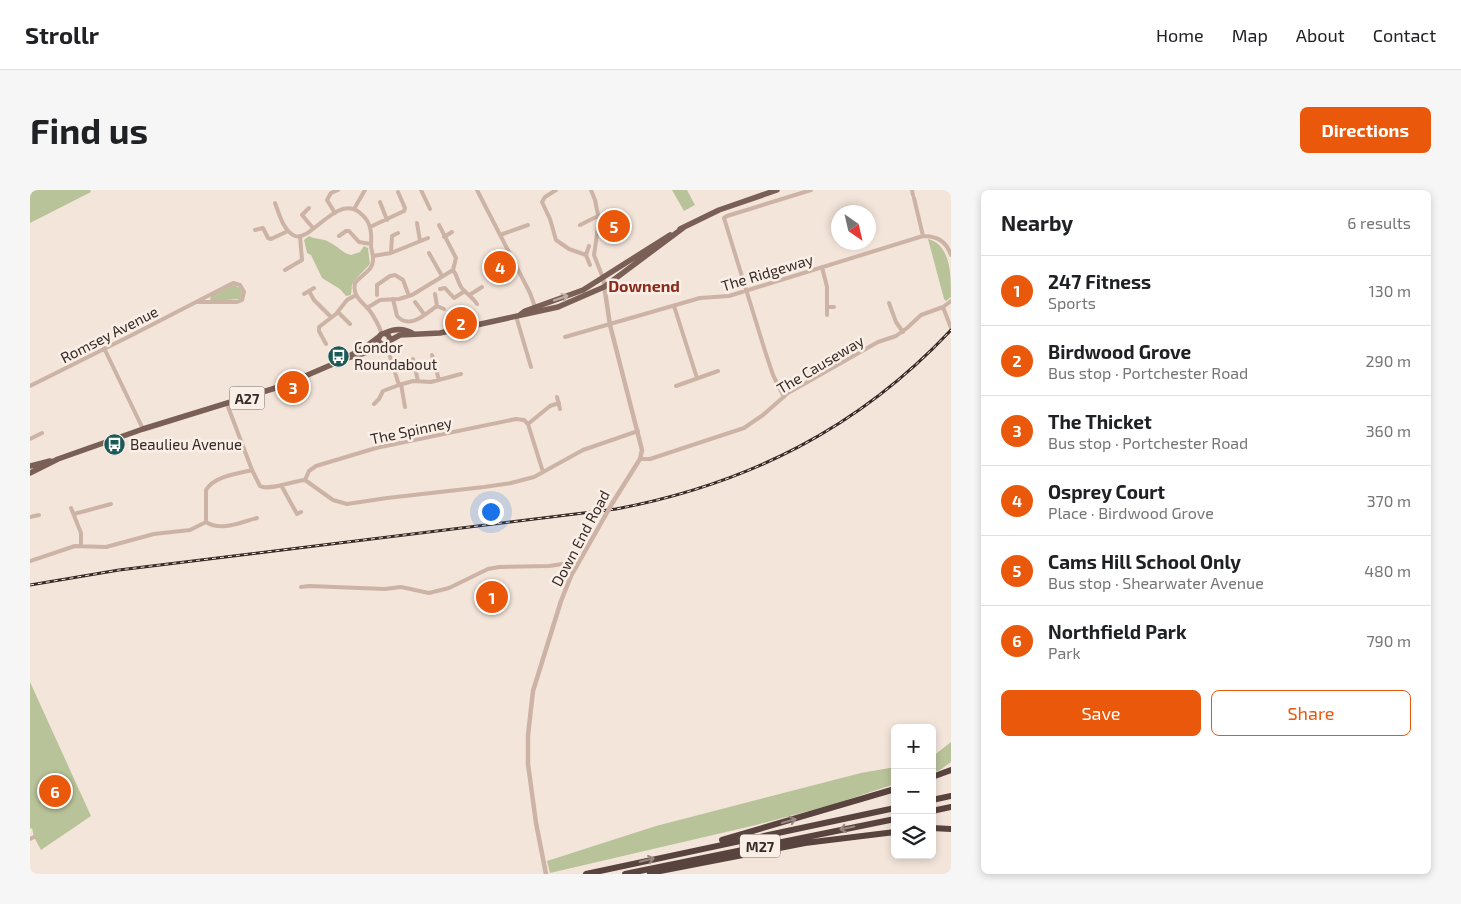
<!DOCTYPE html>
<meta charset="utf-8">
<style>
body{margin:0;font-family:"Exo 2",sans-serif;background:#f6f6f6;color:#202124}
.controls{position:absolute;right:15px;bottom:15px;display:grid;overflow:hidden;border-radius:8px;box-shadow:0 2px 8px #0003}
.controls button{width:45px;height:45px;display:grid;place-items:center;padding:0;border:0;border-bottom:1px solid #e0e0e0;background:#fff;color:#202124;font:25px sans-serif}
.compass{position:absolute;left:801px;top:15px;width:45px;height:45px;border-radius:50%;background:#fff;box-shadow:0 2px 8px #0003;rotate:146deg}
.you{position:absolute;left:460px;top:321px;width:18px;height:18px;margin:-12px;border:4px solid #fff;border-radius:50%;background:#1a73e8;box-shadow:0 0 0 8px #1a73e833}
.badge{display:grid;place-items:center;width:32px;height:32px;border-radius:50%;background:#ea580c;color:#fff;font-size:16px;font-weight:700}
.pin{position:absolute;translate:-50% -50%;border:2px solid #fff;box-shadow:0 1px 5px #0006}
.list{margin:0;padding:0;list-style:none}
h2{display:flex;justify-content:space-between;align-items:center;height:65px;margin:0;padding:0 20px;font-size:21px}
h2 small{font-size:16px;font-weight:400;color:#757577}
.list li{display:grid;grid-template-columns:32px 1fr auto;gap:15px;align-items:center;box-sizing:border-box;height:70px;padding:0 20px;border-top:1px solid #e0e0e0}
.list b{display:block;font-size:19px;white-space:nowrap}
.list p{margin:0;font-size:16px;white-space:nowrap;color:#757577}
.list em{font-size:16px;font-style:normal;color:#757577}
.actions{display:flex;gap:10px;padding:15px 20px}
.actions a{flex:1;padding:11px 0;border:1px solid #ea580c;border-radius:8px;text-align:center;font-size:18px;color:#ea580c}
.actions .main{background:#ea580c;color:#fff}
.icon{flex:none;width:28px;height:28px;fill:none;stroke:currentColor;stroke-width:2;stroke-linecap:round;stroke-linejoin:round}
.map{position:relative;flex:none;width:921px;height:684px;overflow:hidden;border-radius:8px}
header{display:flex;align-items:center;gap:30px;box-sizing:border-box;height:70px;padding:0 25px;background:#fff;border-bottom:1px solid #e0e0e0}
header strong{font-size:24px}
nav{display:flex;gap:28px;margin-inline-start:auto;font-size:18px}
.intro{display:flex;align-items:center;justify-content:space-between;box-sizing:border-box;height:120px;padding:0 30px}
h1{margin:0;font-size:35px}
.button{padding:12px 22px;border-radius:8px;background:#ea580c;color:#fff;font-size:18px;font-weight:700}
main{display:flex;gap:30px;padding:0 30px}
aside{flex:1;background:#fff;border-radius:8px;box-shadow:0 2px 8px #0003}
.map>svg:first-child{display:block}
.green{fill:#b9c399}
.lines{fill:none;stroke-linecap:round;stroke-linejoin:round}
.minor{stroke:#ccb3a5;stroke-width:4}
.tertiary{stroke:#ccb3a5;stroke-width:4.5}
.primary{stroke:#7a5f57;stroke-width:5.5}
.motorway{stroke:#59433e;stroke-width:6}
.rail-casing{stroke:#372a27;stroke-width:3}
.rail{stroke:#faefe7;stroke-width:1;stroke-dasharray:4;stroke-linecap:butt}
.tertiary-bridge{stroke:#ccb3a5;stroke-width:4.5}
.oneway{stroke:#c0aea6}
.oneway2{stroke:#998882}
.labels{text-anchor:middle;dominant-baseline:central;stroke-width:5;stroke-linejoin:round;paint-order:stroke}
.shield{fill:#faefe7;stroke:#726561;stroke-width:1}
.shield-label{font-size:14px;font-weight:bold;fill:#372a27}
.street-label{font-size:15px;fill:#372a27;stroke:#faefe7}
.poi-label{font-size:15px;fill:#372a27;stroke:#faefe7;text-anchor:start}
.neighbourhood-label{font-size:16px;font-weight:bold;fill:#8a2b1c;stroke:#faefe7}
</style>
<header>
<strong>Strollr</strong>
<nav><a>Home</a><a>Map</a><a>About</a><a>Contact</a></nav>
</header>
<div class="intro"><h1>Find us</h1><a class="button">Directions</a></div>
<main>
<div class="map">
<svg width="921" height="684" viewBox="0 0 921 684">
<rect width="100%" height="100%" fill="#f3e5da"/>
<!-- green -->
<path class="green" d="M 0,0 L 60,0 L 61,2 L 0,33 Z
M 642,0 L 657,0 L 665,15 L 654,21 Z
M 279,46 C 286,50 293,48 299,52 C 308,56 312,63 321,65 L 330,62 L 334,56 L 338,58 L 340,74 L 324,91 L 322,95 L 321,105 L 316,106 L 310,99 L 292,88 L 281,65 L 277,63 L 274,50 Z
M 898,49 C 921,55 921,85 921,107 L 916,111 L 914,109 Z
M 203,95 C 209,97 211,98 212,103 L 210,109 L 182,111 L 180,109 L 181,106 Z
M 0,492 L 61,626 L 11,660 L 4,647 L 2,638 L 0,639 Z
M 921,552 L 921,572 L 910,580 L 902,583 L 902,567 Z
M 865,577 L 865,594 L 801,615 L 726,635 L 520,683 L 517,671 L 626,636 L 831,583 Z"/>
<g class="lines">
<!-- minor -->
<path class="minor" d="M 391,0 L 400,19
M 447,0 L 500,103 L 505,117
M 526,0 L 515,7 L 512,12 L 520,29 L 526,50 L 539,59 L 556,65
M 561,0 L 565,10 L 569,30 L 564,65 L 573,88
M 882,0 L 883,5
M 884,8 L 893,46
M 350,12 L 357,30
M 245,13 C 249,23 253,41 265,46 C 281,52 306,5 329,22 C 334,26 339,32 340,38 C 342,44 341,51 341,57 C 342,61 343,65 343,69 C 344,80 331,85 325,93 C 322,107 333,112 340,121 C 345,128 349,136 352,144
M 279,18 L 272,25 L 283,38
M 324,19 L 335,0
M 305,23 L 297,10 L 301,3 L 308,0
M 387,33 L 390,51
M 550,35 L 568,26
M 340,37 L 374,21 L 375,18 L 368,2
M 225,40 L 233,38 L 238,48 L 241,49 L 258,41
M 470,45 L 498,35
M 309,46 L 316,41 L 319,41 L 329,52 L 341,54
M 414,47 L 422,42
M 559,56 L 556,65 L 560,75
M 361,63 L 362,46 L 368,43
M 399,63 L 412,86
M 343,66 L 361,63 L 398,48
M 792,77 L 797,97 L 797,117 L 804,117
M 255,80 L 272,70 L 270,46
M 423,80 C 427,85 427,89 430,95 C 433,102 441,105 447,114
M 410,99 L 415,98 L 424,108 L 435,101
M 279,101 L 284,110 L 301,127
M 274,104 L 284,98
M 405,104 L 407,116 L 414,119
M 441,104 L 452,97
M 347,105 L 347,95 L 360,86 L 365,85 L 373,90 L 379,106
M 363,109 L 367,126 C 380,140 395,124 407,116
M 385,112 L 394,124
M 859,113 L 866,132 L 873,142
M 644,116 L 667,188
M 913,117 L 921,138
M 337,118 L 350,110 L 369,109 L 382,105 L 423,80 L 426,68 L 409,35
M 308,122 L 320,134
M 797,125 L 797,117
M 486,126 L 501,177
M 535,147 L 670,108 L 699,106 L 893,46 C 907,46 916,51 921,65
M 296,154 L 289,141 L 289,137 L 306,124 L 317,110 L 326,105
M 356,154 L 369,195 L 383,191 L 401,192 L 431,184
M 74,158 L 113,239
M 402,165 L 409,190
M 383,169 L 388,191
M 371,194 L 375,217
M 0,196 L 104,144 L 203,93 L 210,95 L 214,102 L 212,110 L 207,112 L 167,112
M 646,196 L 688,181
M 527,207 L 530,219
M 754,207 L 743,185 L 735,161 L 694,28 L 697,26 L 781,0
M 197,214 L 222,280 L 230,296 C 239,301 263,291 275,290 L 303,310 L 317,314 L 357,308 L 454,297 L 481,293 L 504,287 L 553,260 L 608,241
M 344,214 L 349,209 L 353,201 L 369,195
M 498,234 L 513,282
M 0,249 L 12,243
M 610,269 L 620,269 L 714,238 L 733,225 L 758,203 L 848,152 L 866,146 L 877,138 L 891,125 L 913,117 L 921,111
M 275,290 L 279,281 L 286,276 L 346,258 L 486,229 L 494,230 L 498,234 L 520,216 L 529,213
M 251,295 L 267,324 L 271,322
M 41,318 L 51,343 L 51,355
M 44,324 L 81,314
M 0,327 L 9,325
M 176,332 C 191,342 211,332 227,328
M 0,371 L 45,356 L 76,357 L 124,344 L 160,340 L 176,332 L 176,300 C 184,286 207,284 222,280
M 271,397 L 279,396 L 355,399 L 371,397 L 399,403 L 419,398 L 458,379 L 469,377 L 519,376 L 539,373 L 547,374
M 0,649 L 4,647"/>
<!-- tertiary -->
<path class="tertiary" d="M 573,88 L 580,135 L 612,260 L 610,269 L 583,312
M 516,684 L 506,633 L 498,574 L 498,545 L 503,501 L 531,411 L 541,386 L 575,326"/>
<!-- primary -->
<path class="primary" d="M 650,39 L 689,20 L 747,0
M 490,125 L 495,121 L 553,100 L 640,45
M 355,143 C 365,138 374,138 384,144
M348.5 149a5.5 5.5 0 1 1 11 0a5.5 5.5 0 1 1-11 0Z
M 359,151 L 370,145 L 410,143 L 528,117 L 574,97 L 653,38
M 321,165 L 338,155 L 350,146
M 0,276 L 20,271
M 0,283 L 28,269 L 113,239 L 252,196 L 317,168 L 338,162 L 354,154"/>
<!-- motorway -->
<path class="motorway" d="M 902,587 L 921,580
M 902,610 L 921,606
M 902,621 L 921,617
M 902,638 L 921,639
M 692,650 L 865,599
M 620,683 L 775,653 L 865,642
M 556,684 L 865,618
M 595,684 L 865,629"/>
<defs>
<path id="rail" d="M 0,395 L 89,380 L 586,319 C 718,294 829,238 921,140"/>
</defs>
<!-- rail casing -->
<use href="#rail" class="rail-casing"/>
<!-- rail -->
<use href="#rail" class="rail"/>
<!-- tertiary-bridge -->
<path class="tertiary-bridge" d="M 575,326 L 583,312"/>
</g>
<!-- one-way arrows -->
<defs><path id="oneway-shaft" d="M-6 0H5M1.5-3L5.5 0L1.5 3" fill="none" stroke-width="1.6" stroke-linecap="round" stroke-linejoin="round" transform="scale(1.25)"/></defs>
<use class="oneway" href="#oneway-shaft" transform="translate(531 108) rotate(-19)"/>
<g class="oneway2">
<use href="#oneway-shaft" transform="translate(759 631) rotate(-16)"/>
<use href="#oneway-shaft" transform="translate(817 638) rotate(168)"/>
<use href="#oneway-shaft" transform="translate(617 670) rotate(-13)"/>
</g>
<!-- icons -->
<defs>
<symbol id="bus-disc" viewBox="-11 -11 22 22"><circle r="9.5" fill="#1a5b59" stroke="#faefe7"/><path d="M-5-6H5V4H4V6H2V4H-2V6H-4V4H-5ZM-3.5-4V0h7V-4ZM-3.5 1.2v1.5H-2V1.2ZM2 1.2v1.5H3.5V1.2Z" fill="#fff"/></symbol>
</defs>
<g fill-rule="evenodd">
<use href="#bus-disc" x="296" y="154" width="25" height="25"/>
<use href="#bus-disc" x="72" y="242" width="25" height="25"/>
</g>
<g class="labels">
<!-- shield labels -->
<g class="shield">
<rect x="199.5" y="196.5" width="35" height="23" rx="4"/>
<rect x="710" y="644.5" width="40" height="23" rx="4"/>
</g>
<g class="shield-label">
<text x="217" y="208">A27</text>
<text x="730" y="656">M27</text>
</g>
<!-- street labels -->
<g class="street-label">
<text transform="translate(737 82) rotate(-17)">The Ridgeway</text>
<text transform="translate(79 144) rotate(-27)">Romsey Avenue</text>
<text transform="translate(790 174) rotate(-31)">The Causeway</text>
<text transform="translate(381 240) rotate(-12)">The Spinney</text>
<text transform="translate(550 348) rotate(-62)">Down End Road</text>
</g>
<!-- poi labels -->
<g class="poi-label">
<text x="324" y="157">Condor<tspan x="324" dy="17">Roundabout</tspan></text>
<text x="100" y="254">Beaulieu Avenue</text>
</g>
<!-- neighbourhood labels -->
<g class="neighbourhood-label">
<text x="614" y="95">Downend</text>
</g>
</g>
</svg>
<div class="controls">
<button>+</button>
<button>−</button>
<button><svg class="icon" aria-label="layers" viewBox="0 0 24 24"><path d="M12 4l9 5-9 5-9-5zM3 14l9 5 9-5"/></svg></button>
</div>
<svg class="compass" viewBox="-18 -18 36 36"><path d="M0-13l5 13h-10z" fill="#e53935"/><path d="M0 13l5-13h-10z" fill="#757577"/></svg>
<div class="you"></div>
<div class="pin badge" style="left:462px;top:407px">1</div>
<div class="pin badge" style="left:431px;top:133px">2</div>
<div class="pin badge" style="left:263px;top:197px">3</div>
<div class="pin badge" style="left:470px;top:77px">4</div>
<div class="pin badge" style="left:584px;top:36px">5</div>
<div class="pin badge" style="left:25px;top:601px">6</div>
</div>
<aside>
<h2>Nearby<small>6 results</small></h2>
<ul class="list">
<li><span class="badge">1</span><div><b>247 Fitness</b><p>Sports</p></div><em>130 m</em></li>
<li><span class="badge">2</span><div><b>Birdwood Grove</b><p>Bus stop · Portchester Road</p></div><em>290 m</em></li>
<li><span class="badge">3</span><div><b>The Thicket</b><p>Bus stop · Portchester Road</p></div><em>360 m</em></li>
<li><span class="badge">4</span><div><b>Osprey Court</b><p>Place · Birdwood Grove</p></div><em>370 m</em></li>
<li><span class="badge">5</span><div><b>Cams Hill School Only</b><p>Bus stop · Shearwater Avenue</p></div><em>480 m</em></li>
<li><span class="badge">6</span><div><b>Northfield Park</b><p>Park</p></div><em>790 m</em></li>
</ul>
<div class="actions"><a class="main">Save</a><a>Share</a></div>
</aside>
</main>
